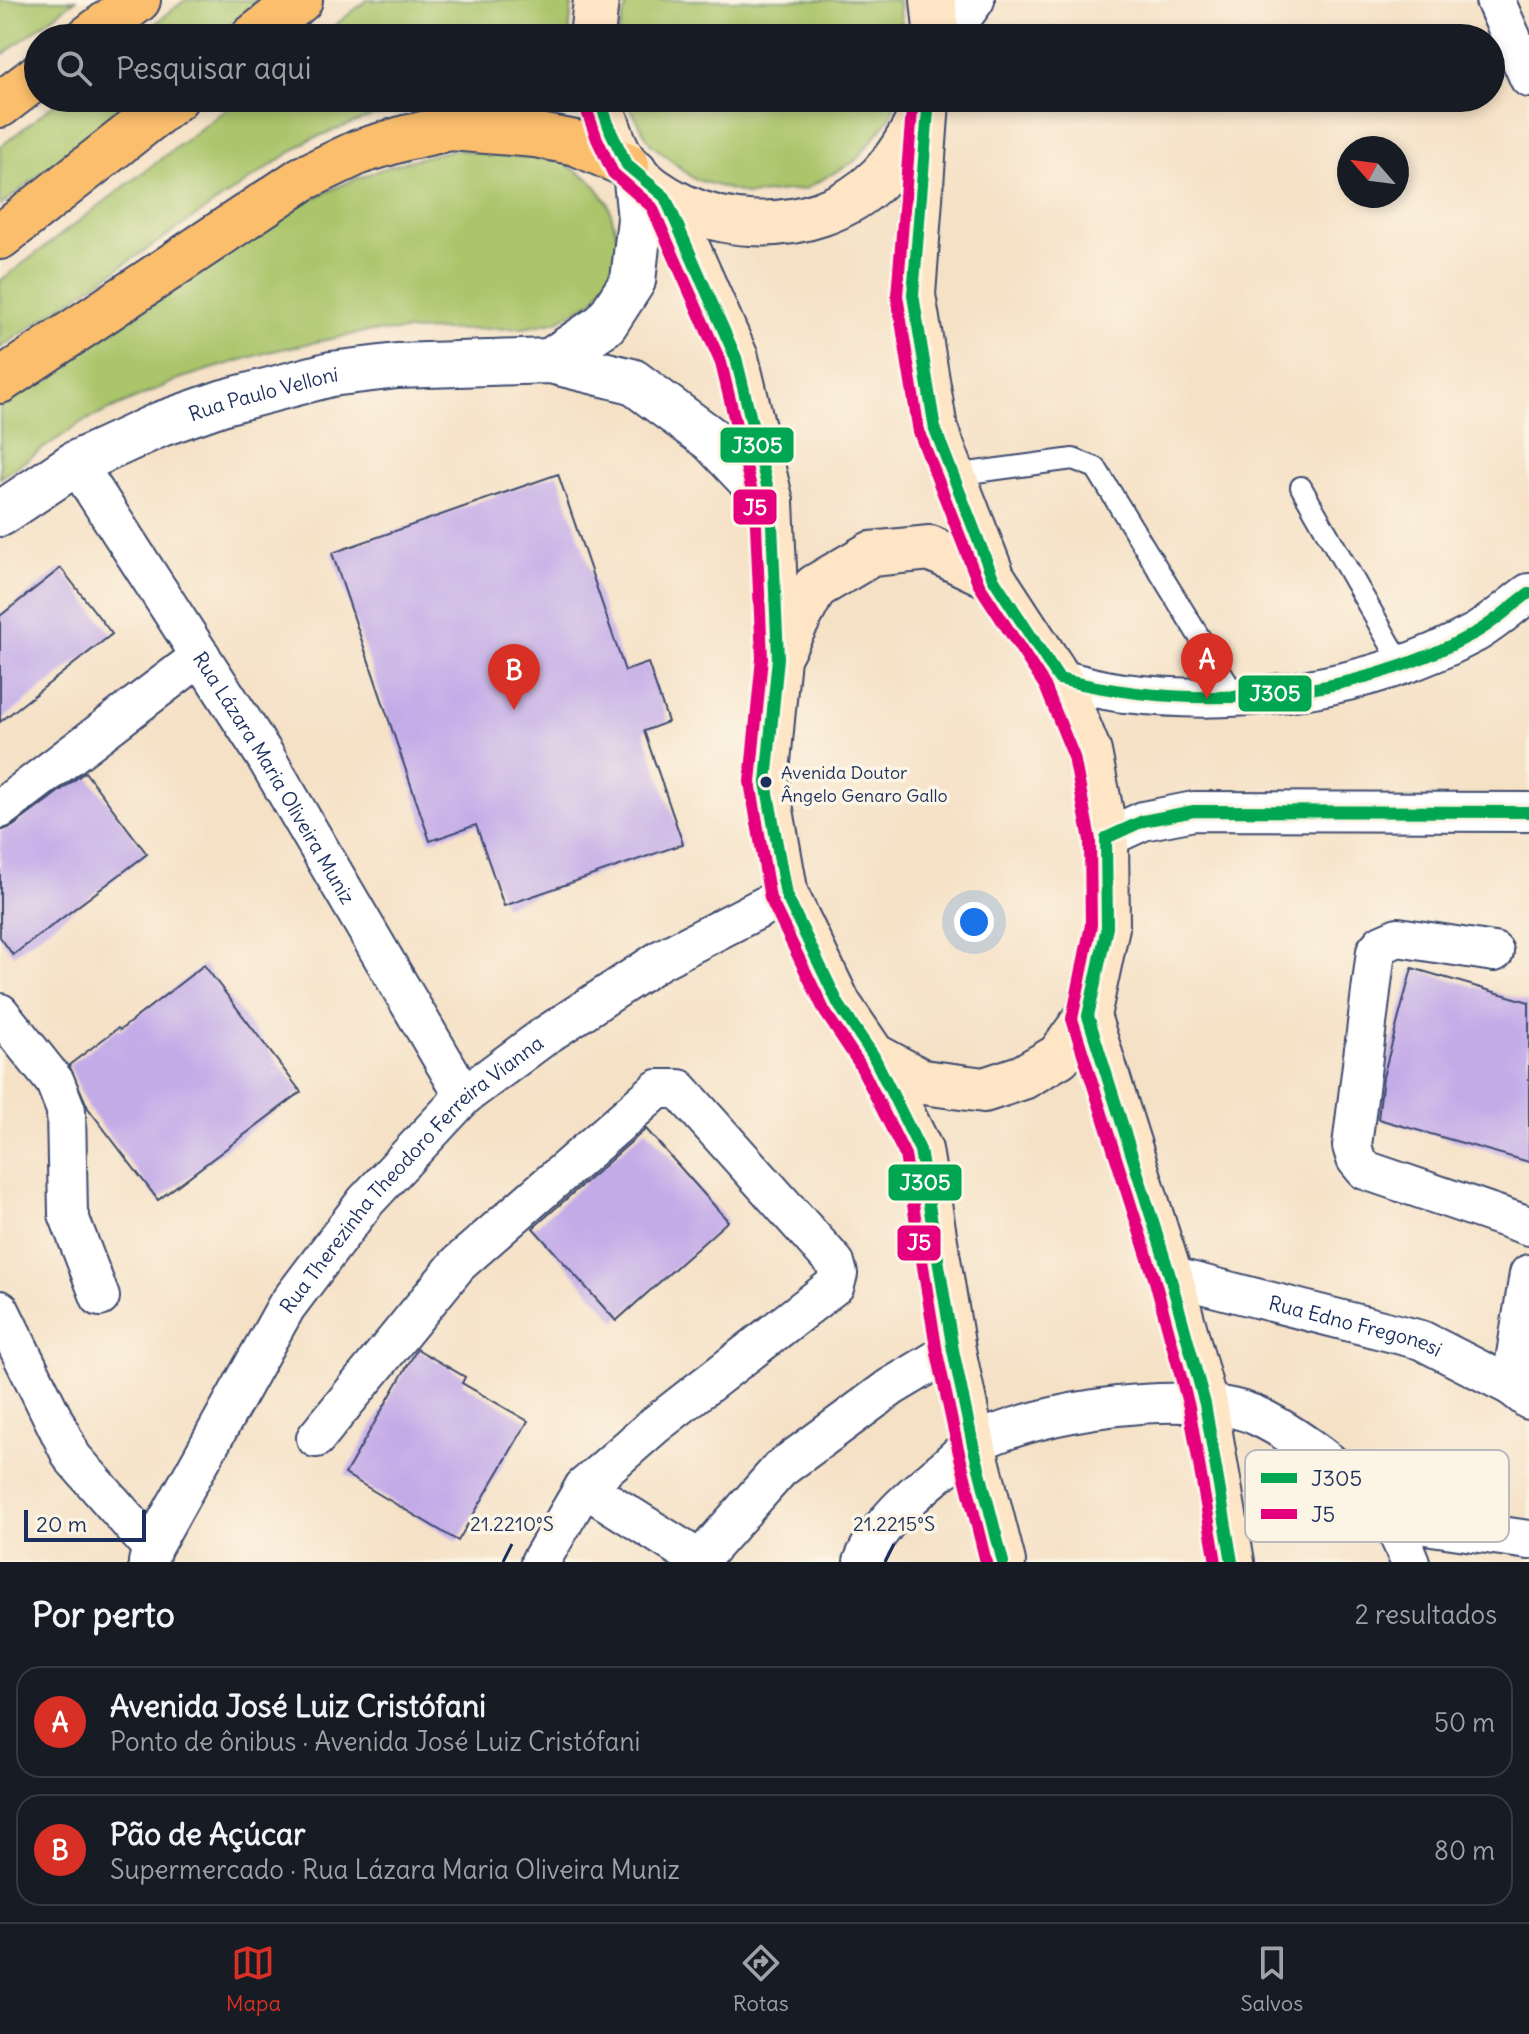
<!DOCTYPE html>
<html lang="pt">
<meta charset="utf-8">
<style>
body{margin:0;font-family:Delius,sans-serif;background:#242831;color:#f1f3f6}
.compass{position:absolute;left:1337px;top:136px;width:72px;height:72px;border-radius:50%;background:#171b24;box-shadow:0 4px 12px #0003;rotate:298deg}
.scale{position:absolute;left:24px;bottom:20px;width:122px;box-sizing:border-box;padding-left:8px;border:4px solid #1b2f5e;border-top:0;font-size:22px;line-height:28px;white-space:nowrap;color:#1b2f5e;-webkit-text-stroke:6px #fcf5e5;paint-order:stroke}
.you{position:absolute;left:974px;top:922px;width:28px;height:28px;margin:-20px;border:6px solid #fff;border-radius:50%;background:#1a73e8;box-shadow:0 0 0 12px #1a73e833}
.badge{display:grid;place-items:center;width:52px;height:52px;border-radius:50%;background:#d93025;color:#fff;font-size:26px;font-weight:700}
.pin{position:absolute;translate:-50% -66px;filter:drop-shadow(0 2px 4px #0008)}
.pin::after{content:'';position:absolute;top:42px;width:28px;height:24px;background:inherit;clip-path:polygon(0 0,100% 0,50% 100%)}
.list{margin:0;padding:0;list-style:none}
h2{display:flex;justify-content:space-between;align-items:center;height:104px;margin:0;padding:0 32px;font-size:34px}
h2 small{font-size:26px;font-weight:400;color:#9ea1a6}
.list li{display:grid;grid-template-columns:52px 1fr auto;gap:24px;align-items:center;box-sizing:border-box;height:112px;margin:0 16px 16px;padding:0 16px;border:2px solid #363941;border-radius:24px}
.list b{display:block;font-size:30px;white-space:nowrap}
.list p{margin:0;font-size:26px;white-space:nowrap;color:#9ea1a6}
.list em{font-size:26px;font-style:normal;color:#9ea1a6}
.icon{flex:none;width:44px;height:44px;fill:none;stroke:currentColor;stroke-width:2;stroke-linecap:round;stroke-linejoin:round}
.map{position:relative;flex:none;width:1529px;height:1562px;overflow:hidden}
.search{position:absolute;background:#171b24;box-shadow:0 4px 12px #0003;left:24px;right:24px;top:24px;height:88px;display:flex;align-items:center;gap:20px;box-sizing:border-box;padding:0 28px;border-radius:44px;color:#9ea1a6;font-size:30px}
.sheet{height:360px;background:#171b24}
nav{display:flex;justify-content:space-around;align-items:center;box-sizing:border-box;height:112px;border-top:2px solid #363941;background:#171b24;font-size:22px;color:#9ea1a6}
nav a{display:grid;justify-items:center;gap:4px}
nav .on{color:#d93025}
.map>svg:first-child{display:block}
.green{fill:#aac56b;stroke:#627a64;stroke-width:2}
.building{fill:#c3abe8}
.lines{fill:none;stroke-linecap:round;stroke-linejoin:round}
.service-casing{stroke:#3c4a6e;stroke-width:24}
.minor-casing{stroke:#3c4a6e;stroke-width:42}
.tertiary-casing{stroke:#3c4a6e;stroke-width:48}
.secondary-casing{stroke:#3c4a6e;stroke-width:48}
.motorway-casing{stroke:#3c4a6e;stroke-width:48}
.service{stroke:#fff;stroke-width:20}
.minor{stroke:#fff;stroke-width:38}
.tertiary{stroke:#fff;stroke-width:44}
.secondary{stroke:#fde5c5;stroke-width:44}
.motorway{stroke:#fabe6d;stroke-width:44}
.bus-1-casing{stroke:#fcf5e5;stroke-width:18}
.bus-2-casing{stroke:#fcf5e5;stroke-width:18}
.bus-1{stroke:#00a651;stroke-width:12}
.bus-2{stroke:#e5007d;stroke-width:12}
.ticks{fill:none;stroke:#1b2f5e;stroke-width:3}
.bus-dot{fill:#1b2f5e;stroke:#fcf5e5;stroke-width:3}
.labels{text-anchor:middle;dominant-baseline:central;stroke-width:7;stroke-linejoin:round;paint-order:stroke}
.bus-label{font-size:18px;fill:#1b2f5e;stroke:#fcf5e5;text-anchor:start}
.street-label{font-size:20px;fill:#1b2f5e;stroke:#fcf5e5}
.key{fill:#fcf5e5;stroke:#b8babc;stroke-width:2}
.key-label{font-size:22px;fill:#1b2f5e}
.ticks-label{font-size:20px;text-anchor:middle;fill:#1b2f5e;stroke:#fcf5e5;stroke-width:7;stroke-linejoin:round;paint-order:stroke}
.line-badge{stroke:#fcf5e5;stroke-width:3}
.badge-label{font-size:22px;text-anchor:middle;font-weight:bold;fill:#fff}
</style>
<div class="map">
<svg width="1529" height="1562" viewBox="0 0 1529 1562">
<rect width="100%" height="100%" fill="#fcf5e5"/>
<filter id="ink" filterUnits="userSpaceOnUse"><feTurbulence type="fractalNoise" baseFrequency=".0125" numOctaves="2"/><feDisplacementMap in="SourceGraphic" scale="16" xChannelSelector="R" yChannelSelector="G"/><feConvolveMatrix kernelMatrix="1 2 1 2 8 2 1 2 1" color-interpolation-filters="sRGB"/></filter>
<filter id="wash" filterUnits="userSpaceOnUse"><feTurbulence type="fractalNoise" baseFrequency=".006" numOctaves="4" result="noise"/><feDisplacementMap in="SourceGraphic" scale="32" xChannelSelector="R" yChannelSelector="G"/><feGaussianBlur stdDeviation="1.8" result="paint"/><feColorMatrix in="noise" values="0 0 0 0 0 0 0 0 0 0 0 0 0 0 0 0 0 1.4 0 .05"/><feComposite in="paint" operator="in"/></filter>
<g filter="url(#wash)">
<rect width="100%" height="100%" fill="#f5e1c6"/>
<!-- green -->
<path class="green" d="M 0,0 L 75,0 L 0,57 Z
M 185,0 L 260,0 L 212,38 L 137,38 Z
M 367,0 L 572,0 L 569,38 L 319,38 Z
M 628,0 L 898,0 L 904,38 L 617,38 Z
M 62,98 L 136,98 L 0,206 L 0,147 Z
M 241,98 L 577,98 L 582,116 L 504,106 L 435,109 L 372,116 L 309,140 L 0,348 L 0,281 Z
M 625,98 L 896,98 L 891,117 L 855,161 L 805,189 L 749,195 L 694,179 L 650,143 Z
M 454,150 L 560,161 L 591,180 L 608,203 L 618,239 L 613,269 L 595,299 L 558,321 L 523,328 L 364,332 L 268,352 L 182,378 L 82,422 L 0,478 L 0,407 L 299,206 C 352,178 394,162 454,150 Z"/>
<g id="blocks">
<!-- building -->
<path class="building" d="M 558,474 L 625,671 L 648,663 L 668,722 L 644,731 L 683,844 L 504,906 L 476,825 L 430,841 L 332,553 Z
M 61,568 L 112,634 L 0,722 L 0,616 Z
M 85,772 L 147,854 L 13,955 L 0,937 L 0,831 L 13,826 Z
M 204,965 L 301,1092 L 158,1200 L 88,1108 L 69,1065 L 118,1028 L 120,1030 Z
M 1412,968 L 1529,1002 L 1529,1162 L 1378,1119 L 1383,1077 Z
M 646,1129 L 728,1221 L 616,1321 L 533,1228 Z
M 417,1349 L 465,1377 L 462,1383 L 528,1421 L 458,1541 L 345,1474 Z"/>
</g>
</g>
<g filter="url(#ink)">
<use href="#blocks" fill-opacity="0" stroke="#3c4a6e" stroke-width="2"/>
<g class="lines">
<defs>
<path id="service" d="M 953,475 L 1073,459 L 1096,468 L 1236,697
M 1301,487 L 1402,665"/>
<g id="minor">
<path d="M 1495,0 L 1529,78"/>
<path d="M 953,38 L 962,18 L 975,0"/>
<path id="s1" d="M 76,463 L 265,756 L 464,1096"/>
<path d="M 1059,679 C 1081,684 1103,691 1125,693 C 1243,707 1369,690 1475,633 C 1494,622 1511,606 1529,593"/>
<path d="M 0,809 L 201,656"/>
<path d="M 1106,838 L 1143,821 L 1194,811 L 1529,812"/>
<path d="M 1494,952 L 1398,937 L 1382,944 L 1376,951 L 1352,1146 L 1356,1159 L 1365,1170 L 1529,1226"/>
<path d="M 0,1013 L 55,1082 L 66,1110 L 68,1214 L 100,1297"/>
<path id="s2" d="M 1170,1276 L 1421,1340 L 1511,1386 L 1529,1400"/>
<path d="M 0,1310 L 72,1457 L 152,1548"/>
<path d="M 1511,1386 L 1529,1274"/>
<path d="M 316,1438 L 458,1264 L 658,1089 L 679,1089 L 835,1263 L 838,1274 L 835,1285 L 655,1425 L 584,1487 L 540,1562"/>
<path d="M 584,1487 L 700,1560"/>
<path d="M 1390,1520 L 1529,1540"/>
<path id="s3" d="M 148,1562 L 152,1548 L 286,1307 L 366,1201 L 464,1096 L 546,1035 L 660,960 L 786,895"/>
<path d="M 698,1562 L 780,1469 L 891,1387 L 953,1350"/>
<path d="M 863,1562 C 878,1522 915,1493 946,1467 C 955,1459 964,1449 974,1444 C 1037,1410 1195,1386 1259,1417 C 1299,1436 1361,1484 1388,1518 C 1398,1530 1404,1548 1410,1562"/>
</g>
<g id="tertiary">
<path d="M 550,361 L 605,324 L 633,281 L 640,219 L 635,171"/>
<path id="s4" d="M 0,514 L 76,463 L 161,424 L 224,402 L 331,374 L 397,366 L 550,361 L 632,381 L 712,440 L 771,502"/>
</g>
<path id="secondary" d="M 933,0 L 937,38
M 592,38 L 596,0
M 599,98 C 606,119 613,148 627,165 C 688,236 813,245 880,177 C 899,157 911,136 923,111
M 927,102 L 913,295 L 935,429 L 993,578 L 1059,679 L 1089,752 L 1106,838 L 1107,927 L 1088,1016 L 1170,1276 L 1205,1404 L 1232,1562
M 665,197 L 736,358 L 771,502 L 778,658 L 766,782 L 786,895 L 839,1005 L 873,1055 L 920,1150 L 953,1350 L 973,1445 L 1003,1562
M 778,657 L 815,587 L 871,554 L 930,548 L 993,578
M 873,1055 L 923,1082 L 984,1090 L 1023,1077 L 1059,1056 L 1088,1016"/>
<path id="motorway" d="M 88,38 L 138,0
M 252,38 L 300,0
M 0,105 L 38,76
M 0,237 L 176,98
M 0,381 L 302,179 L 359,152 L 405,138 L 450,128 L 535,135 L 576,143 L 627,165"/>
</defs>
<!-- service casing -->
<use href="#service" class="service-casing"/>
<!-- minor casing -->
<use href="#minor" class="minor-casing"/>
<!-- tertiary casing -->
<use href="#tertiary" class="tertiary-casing"/>
<!-- secondary casing -->
<use href="#secondary" class="secondary-casing"/>
<!-- motorway casing -->
<use href="#motorway" class="motorway-casing"/>
<!-- service -->
<use href="#service" class="service"/>
<!-- minor -->
<use href="#minor" class="minor"/>
<!-- tertiary -->
<use href="#tertiary" class="tertiary"/>
<!-- secondary -->
<use href="#secondary" class="secondary"/>
<!-- motorway -->
<use href="#motorway" class="motorway"/>
<defs>
<path id="bus-1" d="M 599,98 L 611,132 L 627,165 L 665,197 L 736,358 L 771,502 L 778,658 L 766,782 L 786,895 L 839,1005 L 873,1055 L 920,1150 L 953,1350 L 973,1445 L 1003,1562
M 929,98 L 913,295 L 935,429 L 993,578 L 1059,679 C 1196,712 1349,702 1475,633 C 1495,622 1511,606 1529,593
M 1232,1562 L 1205,1404 L 1170,1276 L 1088,1016 L 1107,927 L 1106,838 L 1143,821 L 1194,811 L 1529,812"/>
<path id="bus-2" d="M 913,98 L 897,296 L 919,432 L 979,585 L 1045,686 L 1074,757 L 1090,840 L 1091,925 L 1072,1019 L 1155,1281 L 1189,1407 L 1216,1562
M 584,103 L 597,139 L 613,173 L 652,207 L 721,363 L 755,504 L 762,658 L 750,782 L 770,898 L 825,1012 L 859,1063 L 905,1155 L 937,1353 L 958,1449 L 986,1562"/>
</defs>
<!-- bus-1 casing -->
<use href="#bus-1" class="bus-1-casing"/>
<!-- bus-2 casing -->
<use href="#bus-2" class="bus-2-casing"/>
<!-- bus-1 -->
<use href="#bus-1" class="bus-1"/>
<!-- bus-2 -->
<use href="#bus-2" class="bus-2"/>
</g>
</g>
<!-- ticks -->
<path class="ticks" d="M 503,1562 L 512,1544M 885,1562 L 894,1544"/>
<!-- markers -->
<circle class="bus-dot" cx="766" cy="782" r="7"/>
<g class="labels">
<!-- bus labels -->
<g class="bus-label">
<text x="781" y="772">Avenida Doutor<tspan x="781" dy="23">Ângelo Genaro Gallo</tspan></text>
</g>
<!-- street labels -->
<g class="street-label">
<text stroke="none"><textPath href="#s4" startOffset="292">Rua Paulo Velloni</textPath></text>
<text stroke="none"><textPath href="#s1" startOffset="372">Rua Lázara Maria Oliveira Muniz</textPath></text>
<text stroke="none"><textPath href="#s3" startOffset="474">Rua Therezinha Theodoro Ferreira Vianna</textPath></text>
<text stroke="none"><textPath href="#s2" startOffset="192">Rua Edno Fregonesi</textPath></text>
</g>
</g>
<!-- legend -->
<rect x="1245" y="1450" width="264" height="92" rx="12" class="key"/>
<rect x="1261" y="1473" width="36" height="10" fill="#00a651"/>
<rect x="1261" y="1509" width="36" height="10" fill="#e5007d"/>
<g class="key-label">
<text x="1311" y="1486">J305</text>
<text x="1311" y="1522">J5</text>
</g>
<g class="ticks-label">
<text x="512" y="1531">21.2210°S</text>
<text x="894" y="1531">21.2215°S</text>
</g>
<g class="line-badge">
<rect x="719" y="426" width="76" height="38" rx="8" fill="#00a651"/>
<rect x="732" y="488" width="46" height="38" rx="8" fill="#e5007d"/>
<rect x="1237" y="674" width="76" height="39" rx="8" fill="#00a651"/>
<rect x="887" y="1163" width="76" height="39" rx="8" fill="#00a651"/>
<rect x="896" y="1224" width="46" height="38" rx="8" fill="#e5007d"/>
</g>
<g class="badge-label">
<text x="757" y="453">J305</text>
<text x="755" y="515">J5</text>
<text x="1275" y="701">J305</text>
<text x="925" y="1190">J305</text>
<text x="919" y="1250">J5</text>
</g>
</svg>
<svg class="compass" viewBox="-18 -18 36 36"><path d="M0-13l5 13h-10z" fill="#e53935"/><path d="M0 13l5-13h-10z" fill="#9ea1a6"/></svg>
<div class="scale">20 m</div>
<div class="you"></div>
<div class="pin badge" style="left:1207px;top:699px">A</div>
<div class="pin badge" style="left:514px;top:710px">B</div>
<div class="search"><svg class="icon" aria-label="search" viewBox="0 0 24 24"><circle cx="10" cy="10" r="6"/><path d="M15 15l6 6"/></svg>Pesquisar aqui</div>
</div>
<section class="sheet">
<h2>Por perto<small>2 resultados</small></h2>
<ul class="list">
<li><span class="badge">A</span><div><b>Avenida José Luiz Cristófani</b><p>Ponto de ônibus · Avenida José Luiz Cristófani</p></div><em>50 m</em></li>
<li><span class="badge">B</span><div><b>Pão de Açúcar</b><p>Supermercado · Rua Lázara Maria Oliveira Muniz</p></div><em>80 m</em></li>
</ul>
</section>
<nav>
<a class="on"><svg class="icon" aria-label="map" viewBox="0 0 24 24"><path d="M3 6l6-2 6 2 6-2v14l-6 2-6-2-6 2zM9 4v14M15 6v14"/></svg>Mapa</a>
<a><svg class="icon" aria-label="directions" viewBox="0 0 24 24"><path d="M12 3l9 9-9 9-9-9zM9 14v-3h6M13 9l2 2-2 2"/></svg>Rotas</a>
<a><svg class="icon" aria-label="saved" viewBox="0 0 24 24"><path d="M7 4h10v16l-5-4-5 4z"/></svg>Salvos</a>
</nav>
